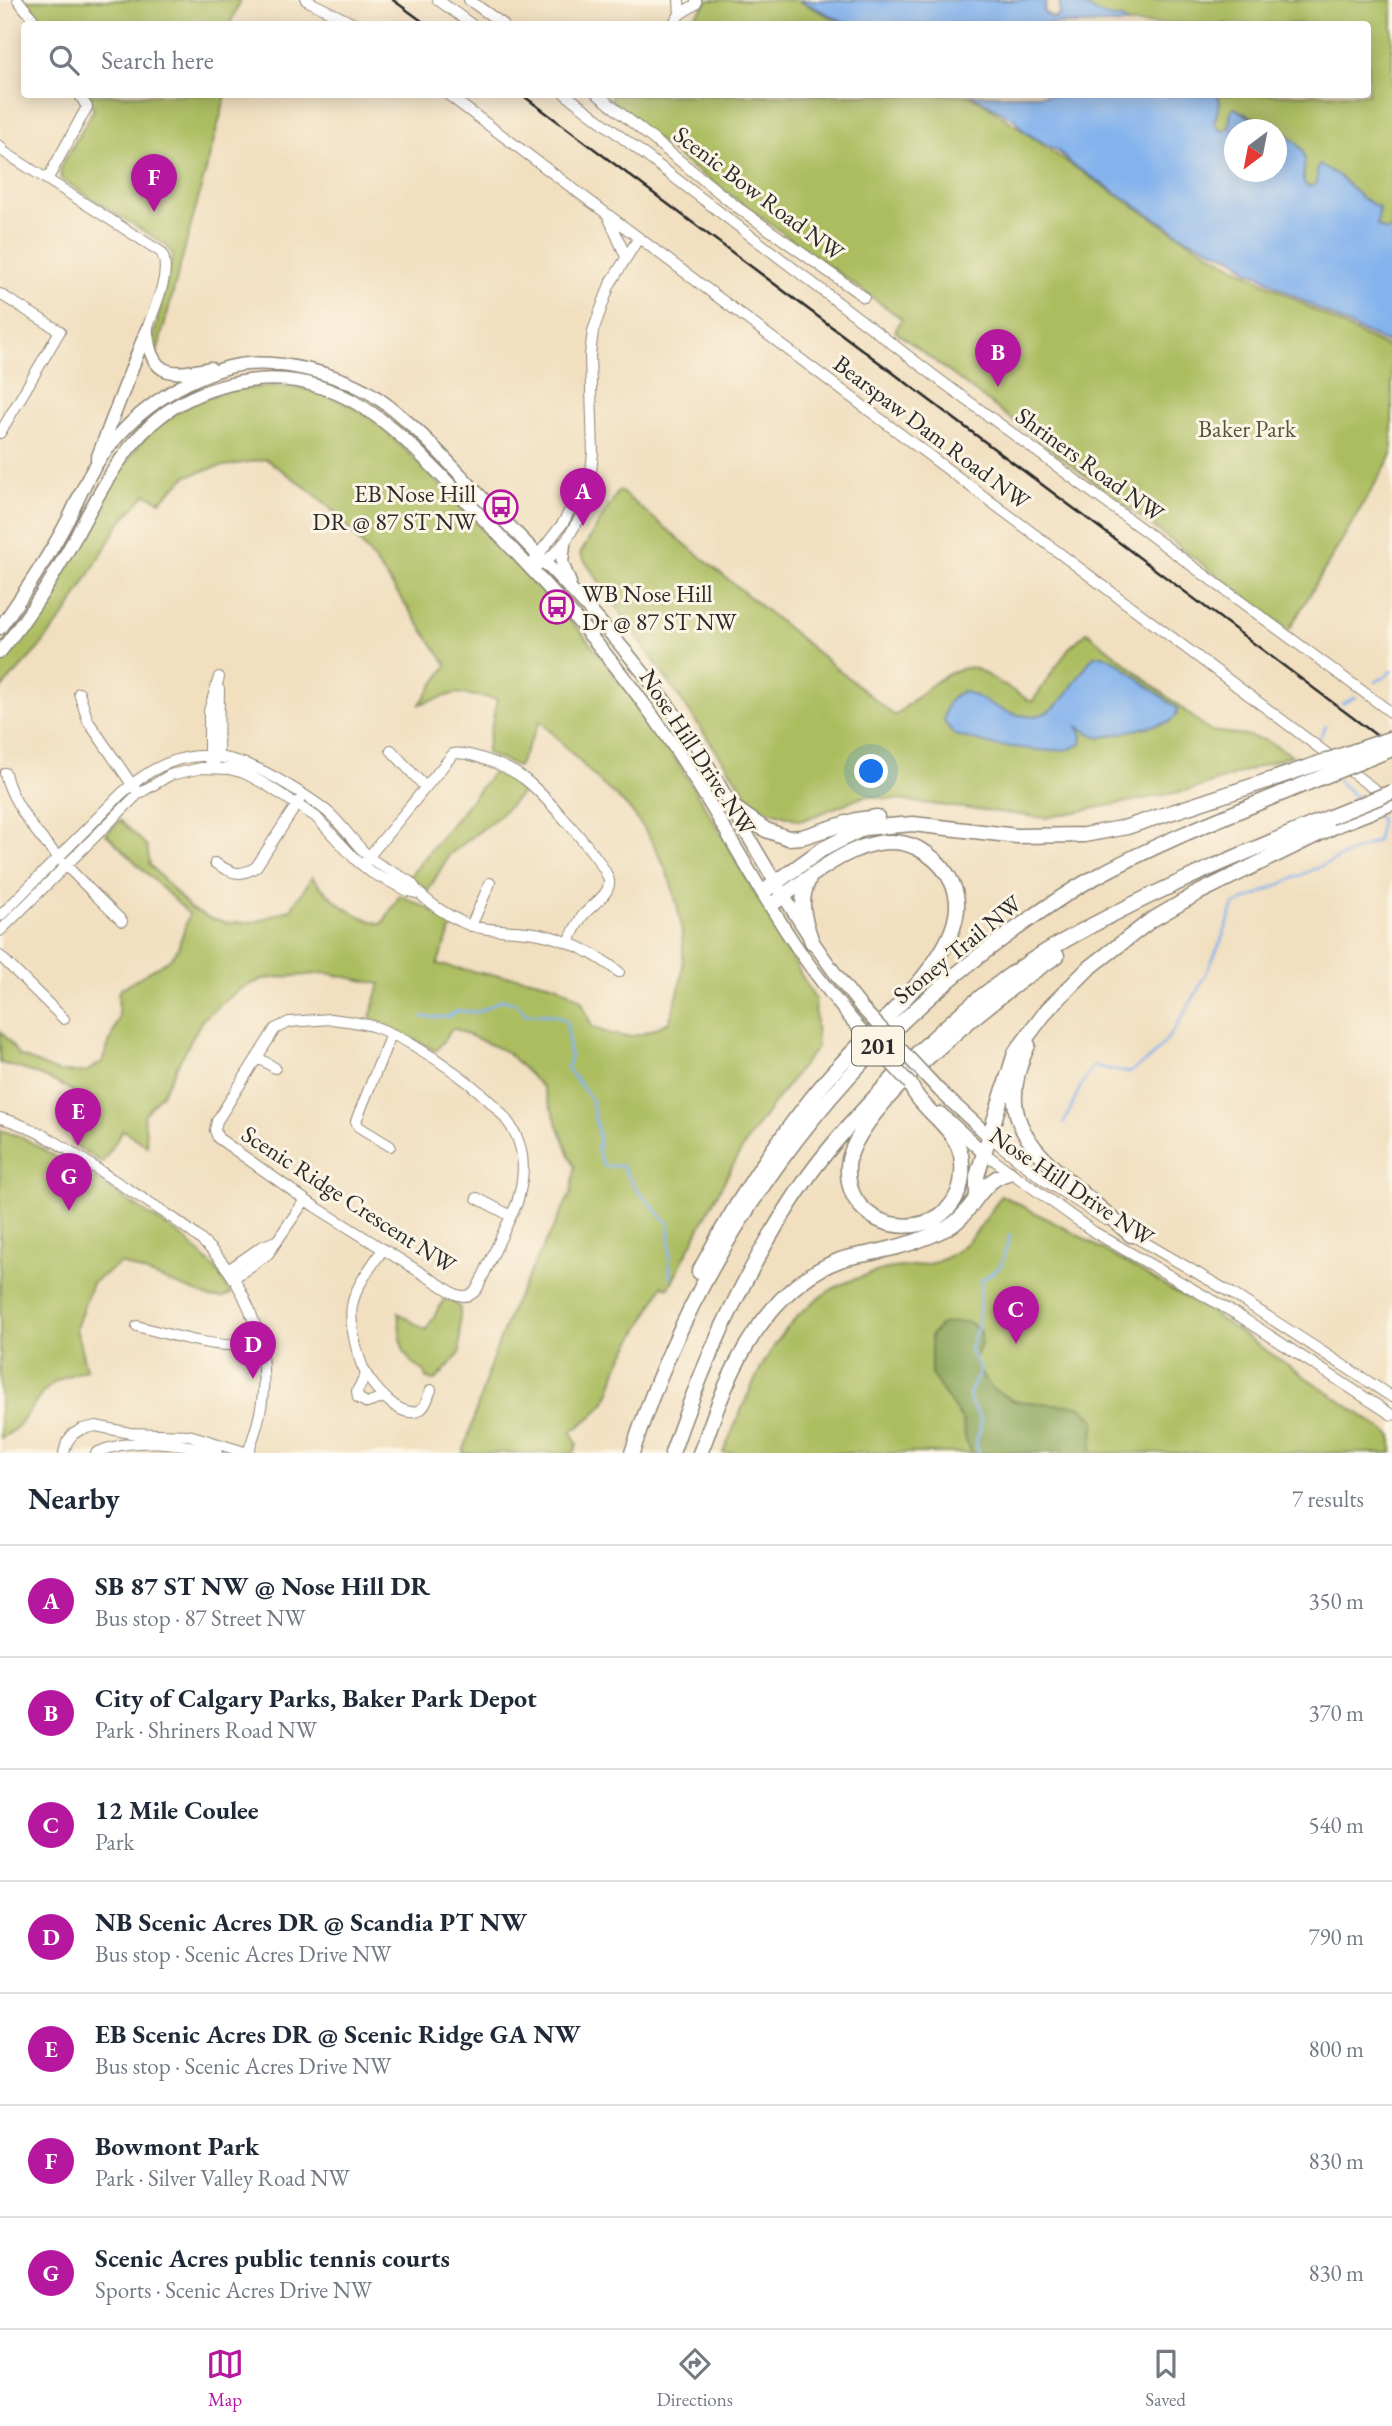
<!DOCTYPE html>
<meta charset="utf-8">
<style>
body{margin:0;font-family:"EB Garamond",serif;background:#f2f2f3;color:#1f2937}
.compass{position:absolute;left:1224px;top:119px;width:63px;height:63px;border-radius:50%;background:#fff;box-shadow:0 4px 18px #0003;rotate:212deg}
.you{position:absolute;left:872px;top:772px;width:24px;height:24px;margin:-18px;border:5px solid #fff;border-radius:50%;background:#1a73e8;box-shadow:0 0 0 10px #1a73e833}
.badge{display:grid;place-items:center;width:46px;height:46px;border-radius:50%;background:#b5179e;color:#fff;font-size:23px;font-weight:700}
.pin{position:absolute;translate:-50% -58px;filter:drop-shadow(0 2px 4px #0008)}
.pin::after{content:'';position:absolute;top:37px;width:24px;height:21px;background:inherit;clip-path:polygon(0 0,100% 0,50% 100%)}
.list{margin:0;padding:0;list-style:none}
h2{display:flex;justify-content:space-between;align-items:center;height:91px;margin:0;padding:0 28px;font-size:30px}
h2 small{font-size:23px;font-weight:400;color:#747a83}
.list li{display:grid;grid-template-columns:46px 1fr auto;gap:21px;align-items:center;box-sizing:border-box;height:112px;padding:0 28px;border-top:2px solid #e0e1e3}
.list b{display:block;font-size:26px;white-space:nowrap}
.list p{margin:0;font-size:23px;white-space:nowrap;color:#747a83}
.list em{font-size:23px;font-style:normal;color:#747a83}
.icon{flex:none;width:38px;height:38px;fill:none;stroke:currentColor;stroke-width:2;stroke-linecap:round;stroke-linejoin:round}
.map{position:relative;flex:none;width:1392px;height:1453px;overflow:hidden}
.search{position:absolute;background:#fff;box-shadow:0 4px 18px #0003;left:21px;right:21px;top:21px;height:77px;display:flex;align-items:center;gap:18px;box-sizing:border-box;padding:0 24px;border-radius:7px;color:#747a83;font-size:26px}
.sheet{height:875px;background:#fff}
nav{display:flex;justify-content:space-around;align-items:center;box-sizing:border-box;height:98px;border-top:2px solid #e0e1e3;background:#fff;font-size:19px;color:#747a83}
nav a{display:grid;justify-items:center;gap:4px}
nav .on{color:#b5179e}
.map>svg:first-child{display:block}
.green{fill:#acbd60;stroke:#6c7446;stroke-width:2}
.forest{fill:#89a456;stroke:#5a6840;stroke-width:2}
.water{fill:#83b2ed;stroke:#576e8c;stroke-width:2;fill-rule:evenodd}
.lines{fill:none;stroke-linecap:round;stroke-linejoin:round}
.stream{stroke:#83b2ed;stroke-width:2.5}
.minor-casing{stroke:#8e8576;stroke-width:12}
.major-casing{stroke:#8e8576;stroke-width:15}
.highway-casing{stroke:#8e8576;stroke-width:17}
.minor{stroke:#fff;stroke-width:10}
.major{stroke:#fff;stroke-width:12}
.highway{stroke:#fff;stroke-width:14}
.rail{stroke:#2b2b2b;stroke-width:2.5}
.major-bridge-casing{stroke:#8e8576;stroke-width:15;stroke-linecap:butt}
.highway-bridge-casing{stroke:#8e8576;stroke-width:17;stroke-linecap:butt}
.major-bridge{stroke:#fff;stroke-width:12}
.highway-bridge{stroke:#fff;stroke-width:14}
.labels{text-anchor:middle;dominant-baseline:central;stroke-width:6;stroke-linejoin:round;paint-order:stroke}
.shield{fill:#fcf5e5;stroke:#6a6863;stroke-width:2}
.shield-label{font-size:23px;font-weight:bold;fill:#2b2b2b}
.street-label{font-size:24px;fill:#2b2b2b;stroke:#fcf5e5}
.park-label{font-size:24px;fill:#52573b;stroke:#fcf5e5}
.poi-label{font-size:24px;fill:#2b2b2b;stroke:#fcf5e5;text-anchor:end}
</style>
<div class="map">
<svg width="1392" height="1453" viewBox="0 0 1392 1453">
<rect width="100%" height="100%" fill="#fcf5e5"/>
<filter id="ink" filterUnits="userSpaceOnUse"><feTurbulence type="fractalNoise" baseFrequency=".0143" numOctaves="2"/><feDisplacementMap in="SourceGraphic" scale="14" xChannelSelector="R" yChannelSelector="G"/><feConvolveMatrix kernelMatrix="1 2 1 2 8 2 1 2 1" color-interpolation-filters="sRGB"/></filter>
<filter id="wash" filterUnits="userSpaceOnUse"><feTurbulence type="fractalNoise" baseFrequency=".00686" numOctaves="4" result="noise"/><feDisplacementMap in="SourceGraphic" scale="28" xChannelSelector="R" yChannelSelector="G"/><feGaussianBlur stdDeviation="1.57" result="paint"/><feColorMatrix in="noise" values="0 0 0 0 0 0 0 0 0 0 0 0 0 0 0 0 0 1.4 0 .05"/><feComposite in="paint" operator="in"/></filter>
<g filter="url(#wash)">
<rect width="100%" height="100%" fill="#f1dfc0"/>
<!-- green -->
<path class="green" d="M 26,0 L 241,0 L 230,24 L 43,24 Z
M 709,0 L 797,0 L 845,24 L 687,24 Z
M 1073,0 L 1392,0 L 1392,227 L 1387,231 L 1377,226 L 1379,208 L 1362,198 L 1339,176 L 1320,165 L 1317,169 L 1317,183 L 1310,187 L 1305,185 C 1300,173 1309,159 1300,147 C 1291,134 1250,116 1234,108 L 1231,112 L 1229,128 L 1224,131 L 1218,129 L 1214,123 L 1220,102 L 1217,95 L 1368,94 L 1368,24 L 1128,24 L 1120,18 L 1110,19 Z
M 86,95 L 226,95 L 156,356 L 152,343 L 173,255 L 166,245 L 61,179 L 60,168 L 94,109 Z
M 611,95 L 967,95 L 981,101 L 1071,165 L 1186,240 L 1353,331 L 1392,349 L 1392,455 L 1289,630 L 895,331 L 902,319 L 686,163 L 612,104 Z
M 273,386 L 299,388 L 325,395 L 352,406 L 377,423 L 419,463 L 582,633 L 654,725 L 714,821 L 815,999 L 817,1047 C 792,1079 766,1111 744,1146 C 717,1192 693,1241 669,1288 L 662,1286 C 650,1314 634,1336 620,1362 C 614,1374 613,1387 607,1398 C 600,1412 583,1423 571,1432 L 577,1444 L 574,1453 L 463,1453 L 491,1363 L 512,1308 L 571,1193 L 575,1168 L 543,1088 L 507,1052 L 453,1028 L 436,1051 L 370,1018 L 380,984 L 327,973 L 263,979 L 240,989 L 202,1020 L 163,1092 L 144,1115 L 147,1146 L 123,1130 L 102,1163 L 72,1143 L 87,1100 C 61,1083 31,1070 0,1063 L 0,1031 L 10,1042 L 18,1055 L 58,1072 L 86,1072 L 102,1062 L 119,1017 L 118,993 L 122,988 L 170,959 L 178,948 L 189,914 L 106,834 L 120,820 L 147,846 L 150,865 L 191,909 L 209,918 L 229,923 L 255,922 L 291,909 L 312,877 C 332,901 352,916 382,924 L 400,895 L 429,909 L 453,925 L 437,964 L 486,974 L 526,978 L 556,985 L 581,1000 L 592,1027 C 626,1042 636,1038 669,1022 C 673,1009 679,994 681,981 C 690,921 668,857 631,811 C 622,800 610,792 600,782 C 580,762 560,741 540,721 L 518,767 L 486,753 L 497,699 L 456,693 L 420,704 L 447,665 C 411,614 377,558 334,512 C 314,491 289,476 266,459 L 213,468 L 187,476 L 160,501 L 146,494 L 119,524 L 68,611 L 38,649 L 0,690 L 0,663 L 52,590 L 120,470 L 149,433 L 178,411 L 210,396 L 231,390 Z
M 619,490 L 895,716 C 914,700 950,663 975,668 L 1032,702 L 1069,648 L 1087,632 L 1210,731 L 1246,735 L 1267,741 L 1292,755 L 1194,789 L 1045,818 L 865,796 L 801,821 L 754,805 L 580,554 Z
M 494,771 L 509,777 L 526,789 L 499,816 L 449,855 L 428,891 L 409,877 Z
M 0,1130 L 22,1137 L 62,1161 L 71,1163 L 184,1238 L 217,1270 L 231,1294 L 222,1298 L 211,1298 L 121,1263 L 92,1283 L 76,1328 L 86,1369 C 75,1374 59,1378 50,1386 C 31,1401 25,1429 0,1438 Z
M 1001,1195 L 1074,1233 L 1210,1312 L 1392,1436 L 1392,1453 L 723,1453 C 749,1394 770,1327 829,1291 C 843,1282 866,1275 883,1270 C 900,1266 919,1267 936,1262 C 967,1251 985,1222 1001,1195 Z
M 446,1296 L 460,1308 L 460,1353 L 436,1380 L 426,1379 L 424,1371 C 397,1355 402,1341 398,1313 L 426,1330 Z"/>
<!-- forest -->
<path class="forest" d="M 954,1322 L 969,1322 L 981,1332 L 981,1344 L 975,1359 L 983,1378 L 994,1390 L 1014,1401 L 1080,1406 L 1095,1420 L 1091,1453 L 972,1453 L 966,1442 L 962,1420 L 931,1374 L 931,1335 L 942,1324 Z"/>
<!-- water -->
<path class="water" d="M 799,0 L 1046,0 L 1044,12 L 1053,18 L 1059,15 L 1060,0 C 1087,0 1097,19 1122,19 L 1128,24 L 848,24 Z
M 972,95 L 1217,95 L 1220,102 L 1214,123 L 1218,129 L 1224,131 L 1229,128 L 1231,112 L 1234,108 L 1251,118 L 1271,124 L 1296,142 L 1303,152 L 1305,160 L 1303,179 L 1305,185 L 1310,187 L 1317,183 L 1317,169 L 1320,165 L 1339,176 L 1362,198 L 1379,208 L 1377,226 L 1387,231 L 1392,227 L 1392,345 L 1354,328 L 1276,286 L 1258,274 L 1249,271 L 1235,259 L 1188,239 L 1072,164 L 1059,152 L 1025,132 L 1014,119 ZM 1234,130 L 1276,130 L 1276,172 L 1234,172 Z
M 1103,655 L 1117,662 L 1178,709 L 1175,717 L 1169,722 L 1099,738 L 1077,726 L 1082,735 L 1081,744 L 1070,749 L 1048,751 L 992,745 L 955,735 L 944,722 C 945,706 948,698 963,691 C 980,696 992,707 1008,712 C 1058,730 1067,687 1094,656 Z"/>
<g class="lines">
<!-- stream -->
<path class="stream" d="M 1376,682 L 1392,671
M 1342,704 L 1356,697
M 1320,737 L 1326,726
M 1336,779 L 1359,800
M 422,1017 L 447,1017 L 457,1011 L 478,1012 L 501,1000 L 517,1003 L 526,1014 L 555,1015 L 567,1022 L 569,1053 L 571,1055 L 567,1068 L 591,1099 L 599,1137 L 598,1152 L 603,1166 L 622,1166 L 636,1189 L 670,1225 L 670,1278
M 1064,1123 C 1074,1104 1080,1081 1094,1066 L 1129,1073 C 1136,1068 1144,1063 1151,1057 C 1184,1027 1221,947 1234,905 L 1377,841 L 1381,820 L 1375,814
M 979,1453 L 975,1441 L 980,1431 L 981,1419 L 971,1404 L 969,1394 L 979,1374 L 978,1365 L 970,1350 L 978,1325 L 981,1281 L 1001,1266 L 1010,1235"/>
</g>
</g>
<g filter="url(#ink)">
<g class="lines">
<defs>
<path id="minor" d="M 18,0 L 37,24
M 306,0 L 354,24
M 438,0 L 471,24
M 469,0 L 503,24
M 679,0 L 680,14
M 673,24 L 680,14 L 696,4 L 696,0
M 447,94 L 1386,798
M 565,94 L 941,381 L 1392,713
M 597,94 L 737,207 L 864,297
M 0,146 L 4,152 L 161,252 C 173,271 154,308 147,329
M 48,178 L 87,107 L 79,94
M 608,216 L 626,257
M 0,294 L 60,331 L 0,433
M 535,559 L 563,523 L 581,489 L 588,482
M 531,568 L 545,562 L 564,544 L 582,514 L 588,499 L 593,453 L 590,355 L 593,331 L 610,284 L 638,239
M 79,693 L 88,721 L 135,789
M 391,750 L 425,787
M 209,760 L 209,711 L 219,677
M 215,761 L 218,756 L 219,689
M 5,773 C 16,824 85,884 122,921
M 366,860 L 453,754 C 468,750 510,768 523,778 C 540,790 606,862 609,881 C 611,895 588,907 581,918 C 576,926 572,934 569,942
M 215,863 C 230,872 239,878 256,867 L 299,801
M 0,916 L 121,794 C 175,744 225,746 286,784 C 301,793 317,802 330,814 C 344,827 355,844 369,857 C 381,868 397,873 410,882 C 414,885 416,890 420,894 C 431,904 447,915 460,921 C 481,932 504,929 527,932 C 562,936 592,951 619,972
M 471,926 L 490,883
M 0,931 L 138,794 L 170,775 L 202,768 L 229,769 L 244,773 L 265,784 L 316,817 L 356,860 L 372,873 L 408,891 L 420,894
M 0,956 L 64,1019
M 330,1019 C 347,1021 362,1022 378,1028 C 418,1043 503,1099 518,1140 C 526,1162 523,1182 517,1203 L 478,1287 C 473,1296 464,1298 455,1294 L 314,1206 L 218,1138 L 215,1130 L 217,1121 L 275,1029 L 289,1022 Z
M 257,1057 L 275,1068
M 0,1118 C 41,1128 77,1156 112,1179 C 141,1198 174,1216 200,1239 C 242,1276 267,1334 263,1391 C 262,1412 255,1433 248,1453
M 990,1137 L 1044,1180 L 1106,1220
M 390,1146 L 359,1127 L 356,1121 L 391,1034
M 984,1153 L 1094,1232 L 1241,1317 L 1392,1415
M 477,1198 L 511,1216
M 1125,1231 L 1233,1294 L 1392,1397
M 383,1249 C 372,1266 355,1286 352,1306 C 349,1322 357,1355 364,1370 C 371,1385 402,1423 421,1409 C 427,1405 428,1396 431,1390
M 228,1270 L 261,1247 L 276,1241
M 234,1278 L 268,1254 L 305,1200
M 137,1326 C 178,1337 217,1349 260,1345
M 366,1375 L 357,1391 L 358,1398 L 367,1403 L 384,1397
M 64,1453 L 67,1442 L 73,1434 L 82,1429 L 96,1426 L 130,1433 L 189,1435 L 248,1453
M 96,1453 C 132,1436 181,1442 217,1453"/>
<path id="major" d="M 147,333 C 151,378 173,376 210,368
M 97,459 L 147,329
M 564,544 L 562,563 L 570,583
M 0,628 C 22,596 44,564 63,529 C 74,510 81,490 92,471 C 106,448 127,424 148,408 C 171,390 201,375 229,367 C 270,356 338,373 373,395 C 416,423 451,466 487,503 C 560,577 629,647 688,733 C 709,764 725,797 744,829 C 780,891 816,952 862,1008
M 0,652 C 23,623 44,593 62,561 C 92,510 116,449 165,413 C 208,383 269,370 320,387 C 378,405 421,455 462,497 C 535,571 605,646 664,732 C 710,798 746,870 790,937 C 809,966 830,993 852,1020
M 940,1091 L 990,1137
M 940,1113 L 984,1153"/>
<path id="highway" d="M 730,805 L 766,830 L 788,838 L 802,837 L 856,820 L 877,817
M 809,879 C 798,902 804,919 812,942
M 763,892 L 821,850 L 864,828 L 913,824 L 1017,836 L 1084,835 L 1127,827 L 1273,779
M 1028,1045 C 997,1111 1023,1143 1073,1185 C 1092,1202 1112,1218 1131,1235
M 910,1084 C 922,1113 960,1128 962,1162 C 969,1247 845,1245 848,1167 C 850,1109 1007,987 1057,956
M 977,1195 L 977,1176 L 1015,1053 L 1048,1009 L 1088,969 L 1150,921 L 1196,894 L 1339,824 L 1392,803
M 699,1272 C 735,1203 778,1137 829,1077 C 865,1035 947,970 956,916 C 962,887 942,860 917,848 C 867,824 810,878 771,905
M 632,1453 C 699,1244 833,1058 1013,931 C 1037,914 1061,896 1088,881 C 1153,845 1221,818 1290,790
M 672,1453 C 706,1354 750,1259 810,1174 C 836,1138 866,1106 897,1074 C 942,1027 992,984 1048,950 C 1138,897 1234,857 1330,817
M 700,1453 C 708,1435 713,1416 721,1398 C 743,1342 781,1282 840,1260 C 851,1256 864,1255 876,1252 C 901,1247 924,1240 947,1228 C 973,1215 978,1180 1009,1173"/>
</defs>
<!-- minor casing -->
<use href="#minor" class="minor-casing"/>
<!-- major casing -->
<use href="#major" class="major-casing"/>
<!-- highway casing -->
<use href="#highway" class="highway-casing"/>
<!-- minor -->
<use href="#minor" class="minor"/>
<!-- major -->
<use href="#major" class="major"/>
<!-- highway -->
<use href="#highway" class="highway"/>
<!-- rail -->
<path class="rail" d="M 393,0 L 426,24
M 521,94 L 1392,747"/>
<defs>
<path id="major-bridge" d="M 862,1008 L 940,1091
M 852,1020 L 910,1084"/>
<path id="highway-bridge" d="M 1273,779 L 1392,738
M 1290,790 L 1392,749
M 1330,817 L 1392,792"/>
</defs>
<!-- major-bridge casing -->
<use href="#major-bridge" class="major-bridge-casing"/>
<!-- highway-bridge casing -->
<use href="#highway-bridge" class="highway-bridge-casing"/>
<!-- major-bridge -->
<use href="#major-bridge" class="major-bridge"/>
<!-- highway-bridge -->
<use href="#highway-bridge" class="highway-bridge"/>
</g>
</g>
<!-- icons -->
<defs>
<symbol id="bus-ring" viewBox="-11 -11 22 22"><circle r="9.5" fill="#fcf5e5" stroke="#b5179e" stroke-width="1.5"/><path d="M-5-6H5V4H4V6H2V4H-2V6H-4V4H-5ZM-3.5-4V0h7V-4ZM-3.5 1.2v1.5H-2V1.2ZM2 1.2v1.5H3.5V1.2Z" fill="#b5179e"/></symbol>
</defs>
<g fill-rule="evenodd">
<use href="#bus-ring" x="482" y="488" width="38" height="38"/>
<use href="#bus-ring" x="538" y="588" width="38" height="38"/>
</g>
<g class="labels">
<!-- shield labels -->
<rect class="shield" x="852" y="1026.5" width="52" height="39" rx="5"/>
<g class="shield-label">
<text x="878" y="1046">201</text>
</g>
<!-- street labels -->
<g class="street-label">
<text transform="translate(759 193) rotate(37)">Scenic Bow Road NW</text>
<text transform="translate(932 432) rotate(37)">Bearspaw Dam Road NW</text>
<text transform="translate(1090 464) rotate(36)">Shriners Road NW</text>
<text transform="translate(698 752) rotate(57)">Nose Hill Drive NW</text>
<text transform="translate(957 949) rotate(-39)">Stoney Trail NW</text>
<text transform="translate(1072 1186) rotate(34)">Nose Hill Drive NW</text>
<text transform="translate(349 1199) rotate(33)">Scenic Ridge Crescent NW</text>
</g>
<!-- park labels -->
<g class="park-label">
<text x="1247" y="428">Baker Park</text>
</g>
<!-- poi labels -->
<g class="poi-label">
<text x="476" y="493">EB Nose Hill<tspan x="476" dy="28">DR @ 87 ST NW</tspan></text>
<text x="582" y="593" text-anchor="start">WB Nose Hill<tspan x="582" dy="28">Dr @ 87 ST NW</tspan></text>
</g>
</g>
</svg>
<svg class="compass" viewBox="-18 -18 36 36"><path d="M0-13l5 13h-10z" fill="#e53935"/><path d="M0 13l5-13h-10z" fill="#747a83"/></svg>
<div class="you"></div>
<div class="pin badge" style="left:583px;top:526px">A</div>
<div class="pin badge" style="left:998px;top:387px">B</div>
<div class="pin badge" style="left:1016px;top:1344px">C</div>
<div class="pin badge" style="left:253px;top:1379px">D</div>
<div class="pin badge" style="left:78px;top:1146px">E</div>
<div class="pin badge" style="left:154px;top:212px">F</div>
<div class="pin badge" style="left:69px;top:1211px">G</div>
<div class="search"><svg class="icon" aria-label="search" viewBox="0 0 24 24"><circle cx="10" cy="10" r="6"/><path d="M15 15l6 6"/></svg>Search here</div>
</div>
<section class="sheet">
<h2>Nearby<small>7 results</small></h2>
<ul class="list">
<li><span class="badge">A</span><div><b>SB 87 ST NW @ Nose Hill DR</b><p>Bus stop · 87 Street NW</p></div><em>350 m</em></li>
<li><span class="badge">B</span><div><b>City of Calgary Parks, Baker Park Depot</b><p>Park · Shriners Road NW</p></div><em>370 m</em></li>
<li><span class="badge">C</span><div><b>12 Mile Coulee</b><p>Park</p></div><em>540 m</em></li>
<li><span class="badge">D</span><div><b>NB Scenic Acres DR @ Scandia PT NW</b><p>Bus stop · Scenic Acres Drive NW</p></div><em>790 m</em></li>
<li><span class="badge">E</span><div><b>EB Scenic Acres DR @ Scenic Ridge GA NW</b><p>Bus stop · Scenic Acres Drive NW</p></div><em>800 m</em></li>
<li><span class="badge">F</span><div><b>Bowmont Park</b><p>Park · Silver Valley Road NW</p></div><em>830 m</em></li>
<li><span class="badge">G</span><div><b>Scenic Acres public tennis courts</b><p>Sports · Scenic Acres Drive NW</p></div><em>830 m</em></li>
</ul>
</section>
<nav>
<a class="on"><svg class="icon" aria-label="map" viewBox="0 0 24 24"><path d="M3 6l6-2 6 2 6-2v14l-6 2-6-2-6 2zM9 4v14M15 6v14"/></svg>Map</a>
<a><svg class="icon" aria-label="directions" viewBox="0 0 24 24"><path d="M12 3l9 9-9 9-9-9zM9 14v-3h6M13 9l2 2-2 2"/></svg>Directions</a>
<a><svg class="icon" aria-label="saved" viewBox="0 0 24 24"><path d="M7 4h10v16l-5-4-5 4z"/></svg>Saved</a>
</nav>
